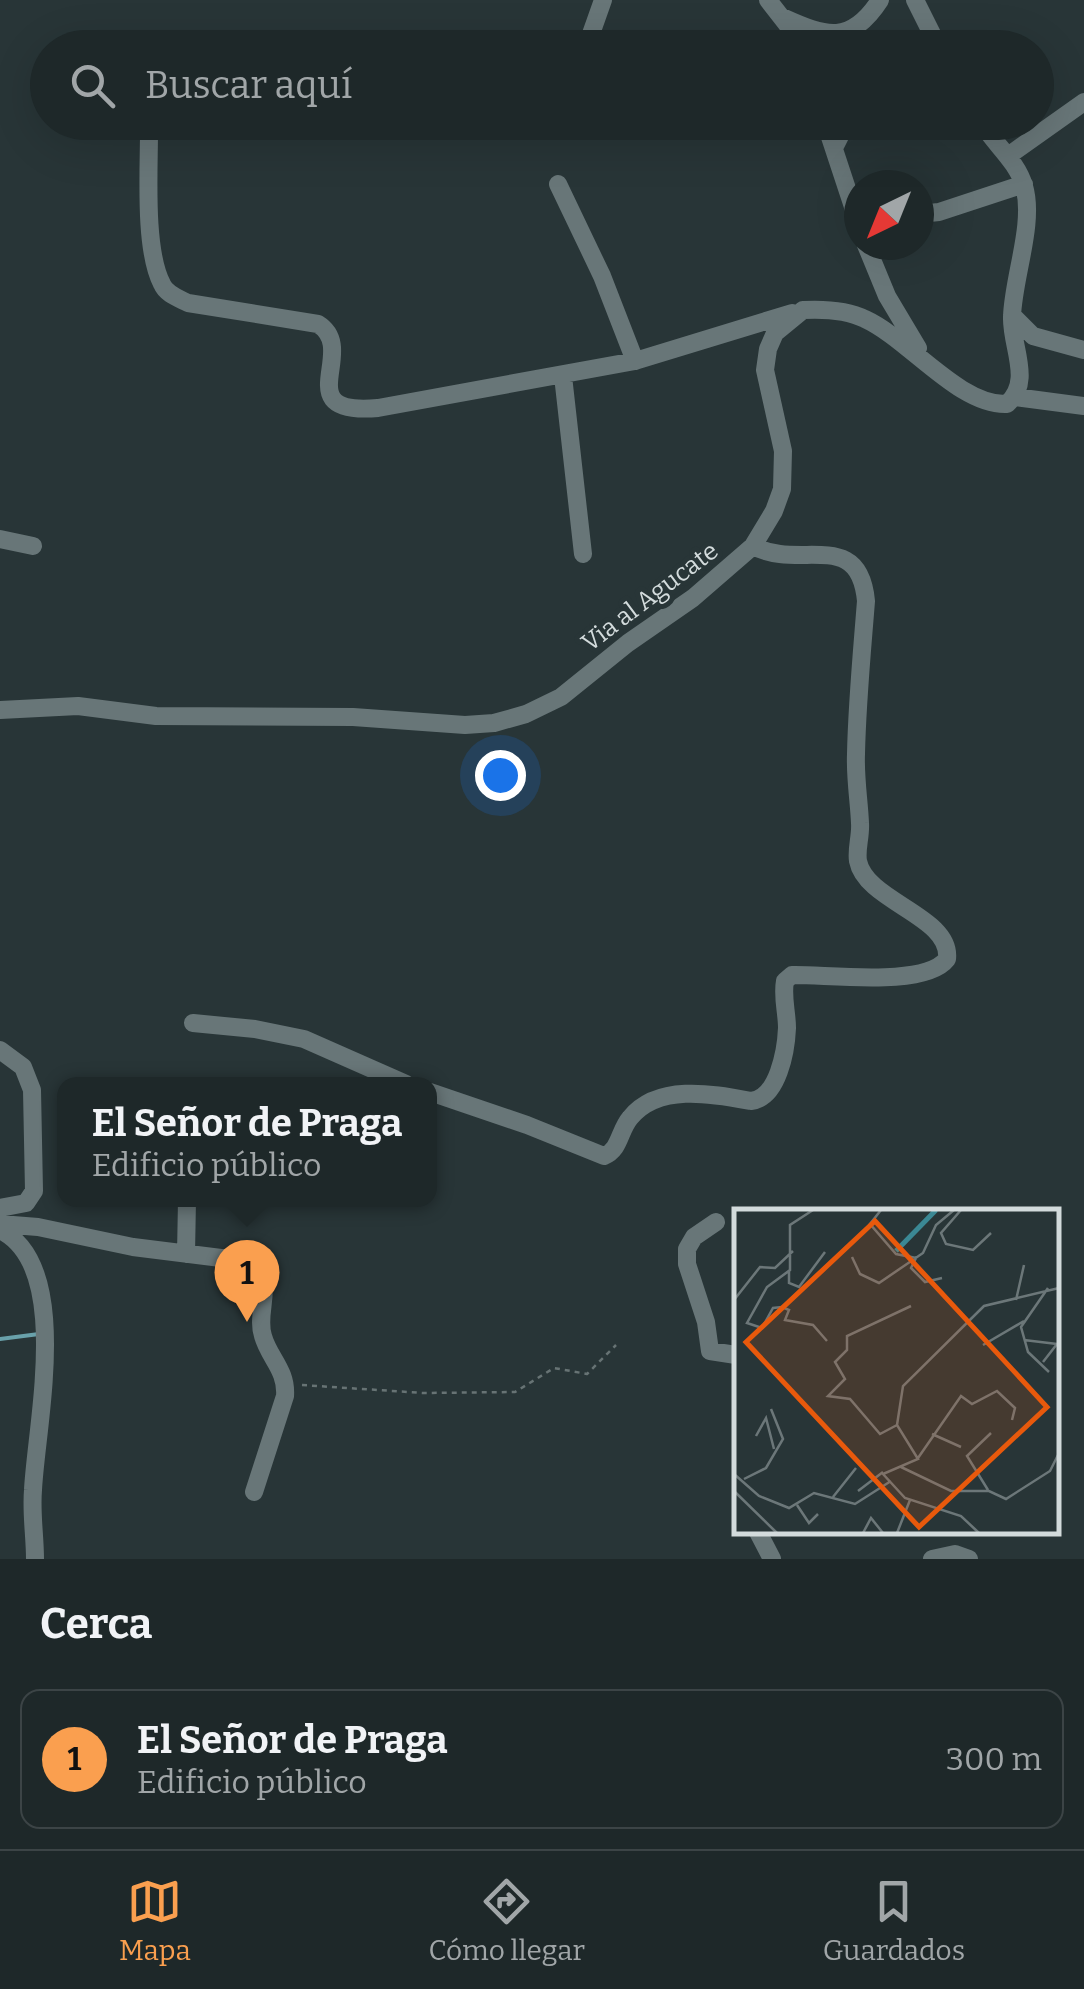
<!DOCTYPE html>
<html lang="es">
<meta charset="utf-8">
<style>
body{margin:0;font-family:Bitter,serif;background:#2b3435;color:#f1f3f6}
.compass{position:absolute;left:844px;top:170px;width:90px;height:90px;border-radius:50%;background:#1e2829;box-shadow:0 10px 40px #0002;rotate:223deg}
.you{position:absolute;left:500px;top:775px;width:35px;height:35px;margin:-25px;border:8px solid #fff;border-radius:50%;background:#1a73e8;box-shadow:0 0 0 15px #1a73e833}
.badge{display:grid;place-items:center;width:65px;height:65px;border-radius:50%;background:#fa9f4f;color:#111;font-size:32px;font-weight:700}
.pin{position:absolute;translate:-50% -82px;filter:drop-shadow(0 2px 5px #0008)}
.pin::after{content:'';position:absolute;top:52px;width:35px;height:30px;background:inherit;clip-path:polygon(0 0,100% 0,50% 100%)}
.popup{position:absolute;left:57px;top:1077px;width:380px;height:130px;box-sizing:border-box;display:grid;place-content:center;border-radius:20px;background:#1e2829;filter:drop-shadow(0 2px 8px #0005);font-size:32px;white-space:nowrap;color:#a1a6a8}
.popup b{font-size:38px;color:#f1f3f6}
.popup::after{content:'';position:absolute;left:50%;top:100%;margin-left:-20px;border:20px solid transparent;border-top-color:#1e2829}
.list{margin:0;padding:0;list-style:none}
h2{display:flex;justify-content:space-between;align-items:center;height:130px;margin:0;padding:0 40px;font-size:42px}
h2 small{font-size:32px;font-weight:400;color:#a1a6a8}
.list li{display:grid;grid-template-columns:65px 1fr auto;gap:30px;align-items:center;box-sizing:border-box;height:140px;margin:0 20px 20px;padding:0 20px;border:2px solid #3c4446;border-radius:20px}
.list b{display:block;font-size:38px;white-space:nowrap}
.list p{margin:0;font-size:32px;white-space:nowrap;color:#a1a6a8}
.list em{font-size:32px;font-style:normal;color:#a1a6a8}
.icon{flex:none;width:55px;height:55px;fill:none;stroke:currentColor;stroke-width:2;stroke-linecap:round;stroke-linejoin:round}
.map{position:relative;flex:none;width:1084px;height:1559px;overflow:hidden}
.search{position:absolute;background:#1e2829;box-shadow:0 10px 40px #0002;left:30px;right:30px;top:30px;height:110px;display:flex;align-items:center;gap:25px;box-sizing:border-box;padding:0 35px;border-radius:55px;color:#a1a6a8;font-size:38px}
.sheet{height:290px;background:#1e2829}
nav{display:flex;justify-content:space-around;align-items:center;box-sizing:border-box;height:140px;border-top:2px solid #3c4446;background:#1e2829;font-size:28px;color:#a1a6a8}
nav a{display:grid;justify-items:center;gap:5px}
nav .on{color:#fa9f4f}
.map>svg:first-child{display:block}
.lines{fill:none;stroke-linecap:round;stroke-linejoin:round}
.stream{stroke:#69a1aa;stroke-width:4}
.path{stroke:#677374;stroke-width:2.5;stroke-dasharray:5 5;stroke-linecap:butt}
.minor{stroke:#687678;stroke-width:18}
.labels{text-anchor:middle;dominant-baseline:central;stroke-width:10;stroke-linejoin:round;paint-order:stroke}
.street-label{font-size:25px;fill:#d3dbdc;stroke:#283537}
.inset-river{fill:none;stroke:#3b8894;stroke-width:5}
.inset-road{fill:none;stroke:#6c7779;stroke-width:2.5}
.view{fill:#e8590c;fill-opacity:0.15;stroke:#e8590c;stroke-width:5}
.inset-edge{fill:none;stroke:#d3dbdc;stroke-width:5}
</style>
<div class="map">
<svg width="1084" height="1559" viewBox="0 0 1084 1559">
<rect width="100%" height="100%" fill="#283537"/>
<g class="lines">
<!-- stream -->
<path class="stream" d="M 0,1339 L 39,1334"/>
<!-- path -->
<path class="path" d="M 302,1385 L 423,1393 L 515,1392 L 554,1368 L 587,1374 L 616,1345"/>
<!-- minor -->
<path class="minor" d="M 768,0 L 789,27 L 799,48
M 915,0 L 939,48
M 782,17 C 826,37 851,45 880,0
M 586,48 L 603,0
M 155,122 L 149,132 C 149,171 144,250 162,284 C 166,294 178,298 188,303 L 318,324 C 360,350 286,416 378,408 L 635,361 L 792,313
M 415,122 L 442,125 L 561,122
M 825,122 L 859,225
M 834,148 L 847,122
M 1008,156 L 1084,102
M 558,184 L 602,276 L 635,361
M 919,214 L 939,212 L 1024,184
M 866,245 L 887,296 L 918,348
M 1012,315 L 1033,336 L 1084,350
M 563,376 L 583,554
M 1015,397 L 1084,406
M 0,539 L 33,546
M 0,710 L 78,706 L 156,716 L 353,717 L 465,725 L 494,723 L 526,714 L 561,697 L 628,643 L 693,598 L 753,546 L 774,511 L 782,489 L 783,451 L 765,370 L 768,349 L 775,333 L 803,310 C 823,309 847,310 865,319 C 909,339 959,406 1007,404 C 1033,381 1011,347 1012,317 C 1013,278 1035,223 1024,186 C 1017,161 994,144 981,122
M 193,1023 L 255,1029 L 304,1039 L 406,1084
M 0,1050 L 23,1067 L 32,1090 L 34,1191 L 26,1203 L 0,1208
M 430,1092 L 527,1125 L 604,1156 C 620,1150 619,1131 630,1118 C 658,1083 713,1094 751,1101 C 778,1098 786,1051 787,1028 C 787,1012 782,997 785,981 L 792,975 C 826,974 925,988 947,959 C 952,916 866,902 858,861 C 856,849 861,836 860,823 C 859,800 855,778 856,754 C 857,703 862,652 866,601 C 859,527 800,571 753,546
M 716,1222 L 694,1237 L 687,1249 L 687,1264 L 706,1322 L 710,1351 L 736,1355
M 0,1224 L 38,1227 L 133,1247 L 237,1260 L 263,1279 C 267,1298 257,1318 263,1336 C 269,1358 287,1370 285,1396 L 254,1492
M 0,1230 C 73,1265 36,1425 33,1490 C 31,1513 35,1536 35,1559
M 186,1254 L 187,1200
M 758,1532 L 772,1559
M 932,1559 L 955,1554 L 969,1559"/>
</g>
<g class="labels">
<!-- street labels -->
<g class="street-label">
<text transform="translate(650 597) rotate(-37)">Via al Agucate</text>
</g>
</g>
<!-- overview -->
<g transform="translate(734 1209)">
<rect width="325" height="325" fill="#283537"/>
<path class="inset-river" d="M 162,42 L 202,1"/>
<path class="inset-road" d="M 79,1 L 56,16 L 56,61 L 33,78 L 13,114 L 28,119 L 39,99 L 48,98 L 55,101 L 51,111 L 79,116 L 93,132M 147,1 L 136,15 L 162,45 L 182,49 L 177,59 L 191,73 L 208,69M 227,1 L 207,24 L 212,35 L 239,41 L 257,24M 118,48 L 126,65 L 145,74 L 189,44 L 202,16 L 220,1M 55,62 L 55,74 L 65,78 L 91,43M 314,79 L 287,118 L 294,143 L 315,163M 0,91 L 26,58 L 41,59 L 59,42M 282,91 L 290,56M 290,131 L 323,135 L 309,153M 249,136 L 290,112M 163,216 L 146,225 L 116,190 L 94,187 L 111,170 L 101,153 L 113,141 L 113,127 L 177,97M 198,225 L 227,238M 22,227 L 32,209 L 40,240M 184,249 L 227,187 L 238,195 L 263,182 L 281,199 L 278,211M 167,258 L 217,282 L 255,282 L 272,290 L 316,262 L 325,244M 0,265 L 25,287 L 55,299 L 80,284 L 121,295 L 157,272M 10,270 L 32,259 L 49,230 L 37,200M 254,281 L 233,247 L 257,224M 0,282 L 43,324M 124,282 L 149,263M 99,288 L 122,259M 63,296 L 75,314 L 84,305M 129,324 L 137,309 L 149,324M 163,324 L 176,291M 245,324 L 227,307 L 171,289 L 149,265 L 184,250 L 163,216 L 169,177 L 250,97 L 325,79"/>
<path class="view" d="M 141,12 L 313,198 L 185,318 L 12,133 Z"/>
<rect width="325" height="325" class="inset-edge"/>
</g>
</svg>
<svg class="compass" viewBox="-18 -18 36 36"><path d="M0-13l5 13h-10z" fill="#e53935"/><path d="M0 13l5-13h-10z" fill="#a1a6a8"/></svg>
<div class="you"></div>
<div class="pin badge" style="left:247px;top:1322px">1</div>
<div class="popup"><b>El Señor de Praga</b>Edificio público</div>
<div class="search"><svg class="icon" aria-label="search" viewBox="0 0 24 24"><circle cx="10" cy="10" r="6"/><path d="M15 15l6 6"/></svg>Buscar aquí</div>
</div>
<section class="sheet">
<h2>Cerca<small></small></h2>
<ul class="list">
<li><span class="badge">1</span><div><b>El Señor de Praga</b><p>Edificio público</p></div><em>300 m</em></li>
</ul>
</section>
<nav>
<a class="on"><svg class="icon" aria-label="map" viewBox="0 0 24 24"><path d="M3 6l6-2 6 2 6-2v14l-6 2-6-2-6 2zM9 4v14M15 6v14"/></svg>Mapa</a>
<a><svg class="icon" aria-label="directions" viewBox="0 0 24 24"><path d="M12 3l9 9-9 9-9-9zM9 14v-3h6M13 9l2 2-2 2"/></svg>Cómo llegar</a>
<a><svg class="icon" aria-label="saved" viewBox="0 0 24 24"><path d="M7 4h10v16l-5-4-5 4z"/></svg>Guardados</a>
</nav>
